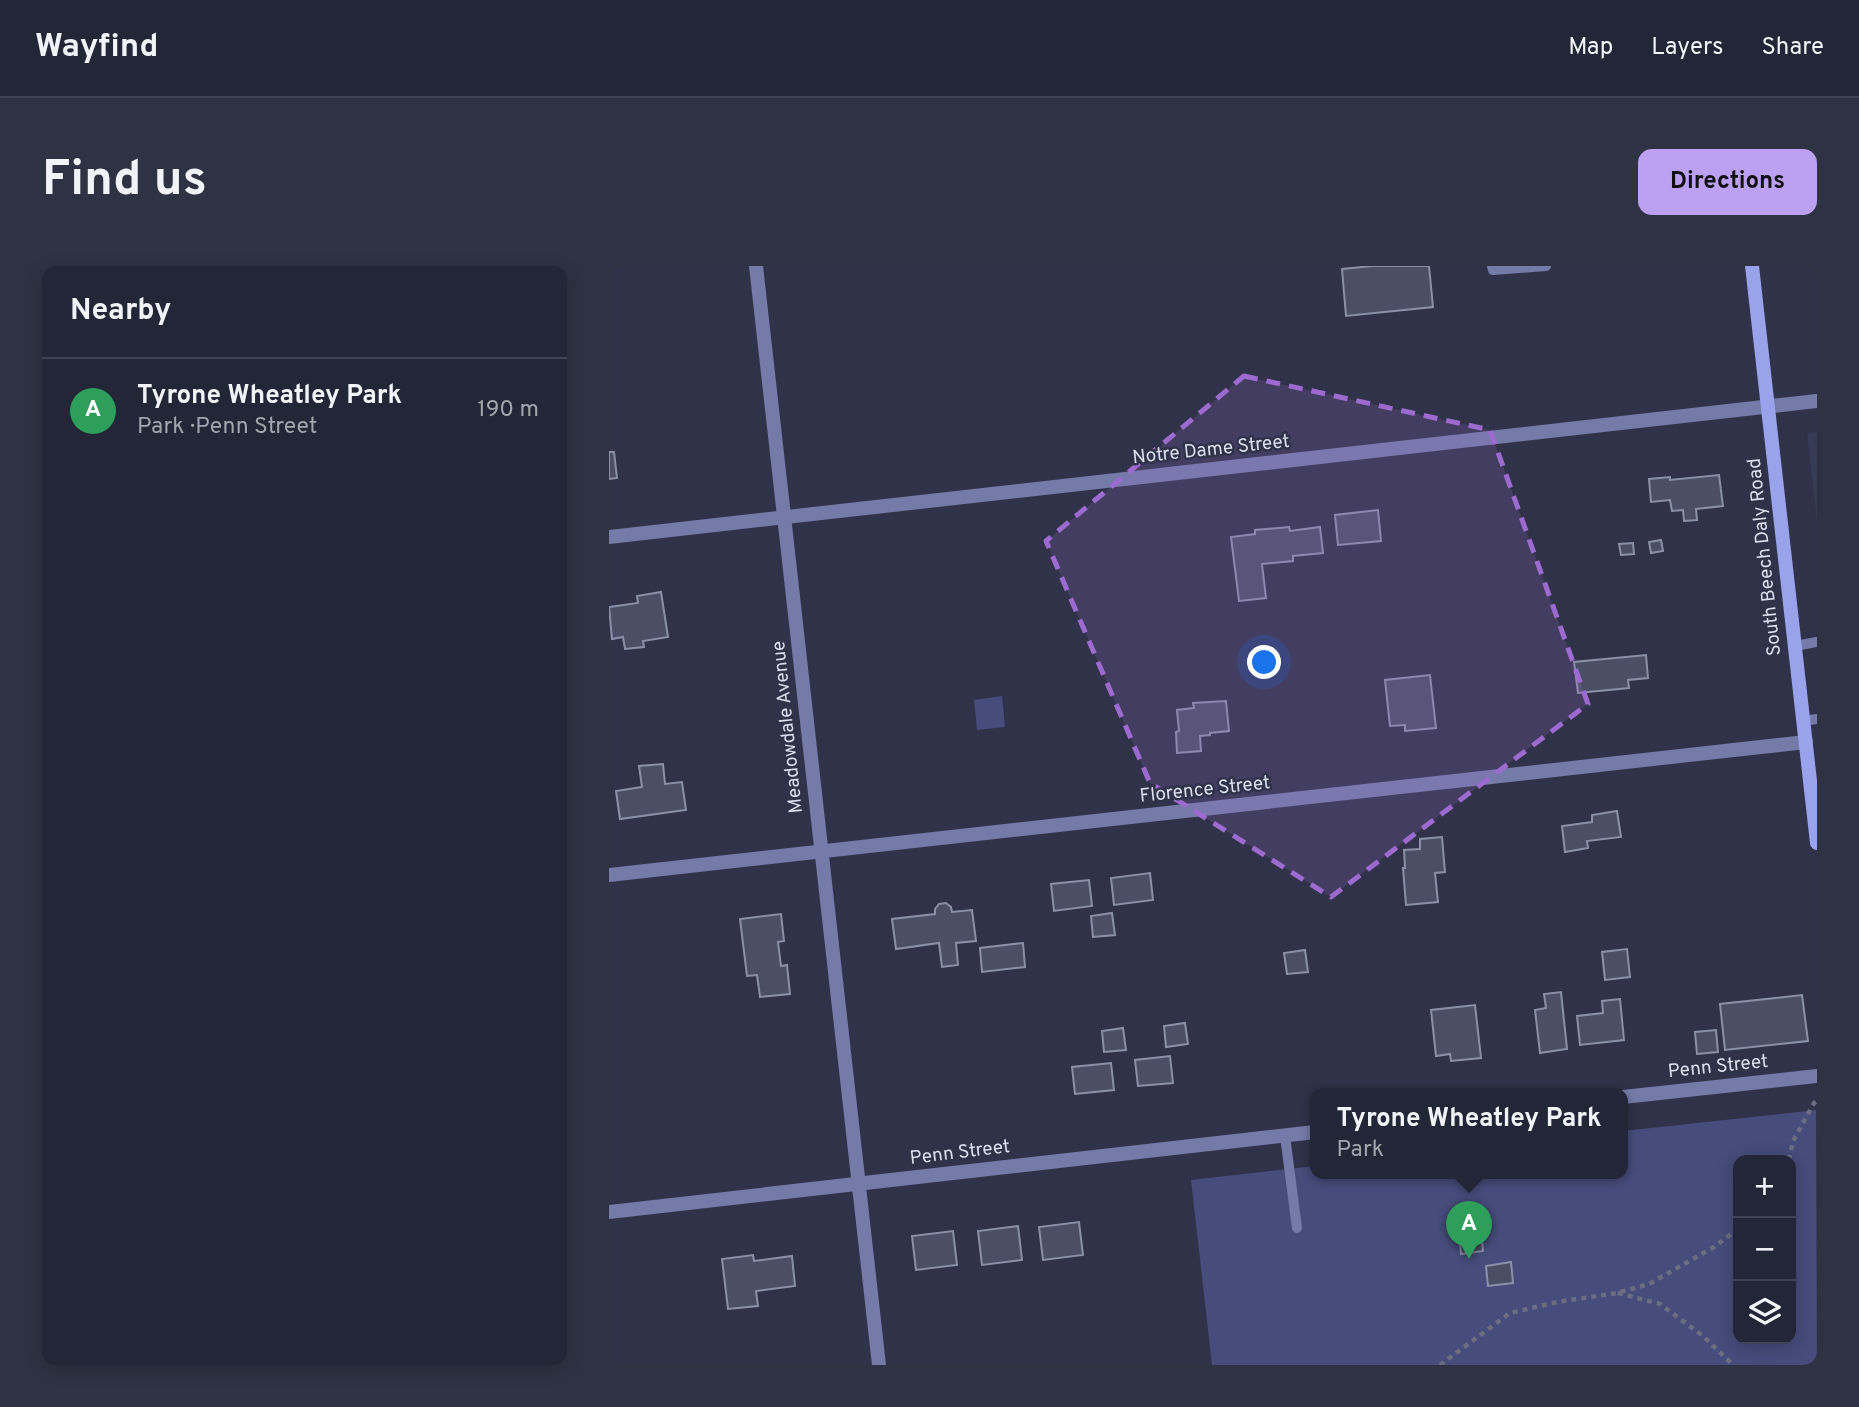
<!DOCTYPE html>
<meta charset="utf-8">
<style>
body{margin:0;font-family:Overpass,sans-serif;background:#2f3242;color:#f1f3f6}
.controls{position:absolute;right:21px;bottom:21px;display:grid;overflow:hidden;border-radius:14px;box-shadow:0 4px 18px #0003}
.controls button{width:63px;height:63px;display:grid;place-items:center;padding:0;border:0;border-bottom:2px solid #404351;background:#232636;color:#f1f3f6;font:35px sans-serif}
.you{position:absolute;left:656px;top:397px;width:24px;height:24px;margin:-18px;border:5px solid #fff;border-radius:50%;background:#1a73e8;box-shadow:0 0 0 10px #1a73e833}
.badge{display:grid;place-items:center;width:46px;height:46px;border-radius:50%;background:#bca0f2;color:#fff;font-size:23px;font-weight:700}
.pin{position:absolute;translate:-50% -58px;filter:drop-shadow(0 2px 4px #0008)}
.pin::after{content:'';position:absolute;top:37px;width:24px;height:21px;background:inherit;clip-path:polygon(0 0,100% 0,50% 100%)}
.popup{position:absolute;left:701px;top:822px;width:318px;height:91px;box-sizing:border-box;display:grid;place-content:center;border-radius:14px;background:#232636;filter:drop-shadow(0 2px 5px #0005);font-size:23px;white-space:nowrap;color:#a3a5ad}
.popup b{font-size:26px;color:#f1f3f6}
.popup::after{content:'';position:absolute;left:50%;top:100%;margin-left:-14px;border:14px solid transparent;border-top-color:#232636}
.list{margin:0;padding:0;list-style:none}
h2{display:flex;justify-content:space-between;align-items:center;height:91px;margin:0;padding:0 28px;font-size:30px}
h2 small{font-size:23px;font-weight:400;color:#a3a5ad}
.list li{display:grid;grid-template-columns:46px 1fr auto;gap:21px;align-items:center;box-sizing:border-box;height:105px;padding:0 28px;border-top:2px solid #404351}
.list b{display:block;font-size:26px;white-space:nowrap}
.list p{margin:0;font-size:23px;white-space:nowrap;color:#a3a5ad}
.list em{font-size:23px;font-style:normal;color:#a3a5ad}
.icon{flex:none;width:38px;height:38px;fill:none;stroke:currentColor;stroke-width:2;stroke-linecap:round;stroke-linejoin:round}
.map{position:relative;flex:none;width:1208px;height:1099px;overflow:hidden;border-radius:14px}
header{display:flex;align-items:center;gap:42px;box-sizing:border-box;height:98px;padding:0 35px;background:#232636;border-bottom:2px solid #404351}
header strong{font-size:33px}
nav{display:flex;gap:38px;margin-inline-start:auto;font-size:24px}
.intro{display:flex;align-items:center;justify-content:space-between;box-sizing:border-box;height:168px;padding:0 42px}
h1{margin:0;font-size:49px}
.button{padding:18px 32px;border-radius:14px;background:#bca0f2;color:#111;font-size:24px;font-weight:700}
main{display:flex;gap:42px;padding:0 42px}
aside{flex:1;background:#232636;border-radius:14px;box-shadow:0 4px 18px #0003}
.map>svg:first-child{display:block}
.built{fill:#363b57}
.green{fill:#464c7b;fill-rule:evenodd}
.building{fill:#4b4f66;stroke:#8b90aa;stroke-width:2}
.lines{fill:none;stroke-linecap:round;stroke-linejoin:round}
.path{stroke:#6b6e81;stroke-width:4.5;stroke-dasharray:5 5;stroke-linecap:butt}
.service{stroke:#747ba8;stroke-width:10}
.minor{stroke:#747ba8;stroke-width:14}
.secondary{stroke:#98a3eb;stroke-width:14}
.marked{fill:#9d6acf;fill-opacity:0.2;stroke:#9d6acf;stroke-width:5;stroke-dasharray:14 9;stroke-linejoin:round}
.labels{text-anchor:middle;dominant-baseline:central;stroke-width:5;stroke-linejoin:round;paint-order:stroke}
.street-label{font-size:19px;fill:#dbdeec;stroke:#2f3248}
</style>
<header>
<strong>Wayfind</strong>
<nav><a>Map</a><a>Layers</a><a>Share</a></nav>
</header>
<div class="intro"><h1>Find us</h1><a class="button">Directions</a></div>
<main>
<aside>
<h2>Nearby<small></small></h2>
<ul class="list">
<li><span class="badge" style="background:#2e9e5b">A</span><div><b>Tyrone Wheatley Park</b><p>Park · Penn Street</p></div><em>190 m</em></li>
</ul>
</aside>
<div class="map">
<svg width="1208" height="1099" viewBox="0 0 1208 1099">
<rect width="100%" height="100%" fill="#2f3248"/>
<!-- built -->
<path class="built" d="M 1208,166 L 1208,256 L 1198,167 Z"/>
<!-- green -->
<path class="green" d="M 393,430 L 396,461 L 368,464 L 365,434 Z
M 1207,844 L 1208,1099 L 603,1099 L 582,914 L 706,900 L 706,907 L 1014,907 L 1014,865 ZM 1129,894 L 1182,894 L 1182,1073 L 1129,1073 Z"/>
<!-- building -->
<path class="building" d="M 763,0 L 820,0 L 824,41 L 737,50 L 733,3 Z
M 0,186 L 5,186 L 8,212 L 0,213 Z
M 1110,209 L 1114,240 L 1087,243 L 1088,254 L 1075,255 L 1074,244 L 1063,245 L 1061,234 L 1042,236 L 1040,213 L 1061,211 L 1061,214 Z
M 769,244 L 772,275 L 729,279 L 726,249 Z
M 680,261 L 681,265 L 711,261 L 714,287 L 684,290 L 684,295 L 653,298 L 657,332 L 630,335 L 622,271 L 646,268 L 646,264 Z
M 1052,274 L 1054,285 L 1042,287 L 1040,276 Z
M 1024,277 L 1025,288 L 1012,289 L 1010,278 Z
M 52,326 L 59,371 L 34,375 L 35,381 L 16,383 L 14,371 L 3,373 L 0,341 L 29,337 L 28,330 Z
M 1037,389 L 1039,412 L 1019,414 L 1020,422 L 969,427 L 965,396 Z
M 821,409 L 827,462 L 796,465 L 796,459 L 781,460 L 776,414 Z
M 617,435 L 620,465 L 601,467 L 601,469 L 591,470 L 592,485 L 568,487 L 567,466 L 570,465 L 568,444 L 585,442 L 584,437 Z
M 54,498 L 56,518 L 73,516 L 77,544 L 11,553 L 7,525 L 33,521 L 30,500 Z
M 1008,545 L 1012,571 L 978,575 L 979,582 L 956,586 L 953,560 L 983,556 L 983,549 Z
M 833,571 L 836,606 L 826,607 L 829,636 L 797,639 L 794,602 L 796,602 L 795,584 L 811,583 L 811,573 Z
M 541,607 L 544,634 L 505,639 L 502,612 Z
M 480,614 L 483,640 L 445,645 L 442,618 Z
M 337,637 L 342,641 L 343,646 L 363,644 L 367,675 L 347,677 L 349,699 L 333,701 L 330,677 L 287,683 L 283,653 L 326,648 L 326,643 L 330,638 Z
M 503,647 L 506,669 L 484,671 L 482,650 Z
M 172,648 L 175,675 L 169,676 L 172,700 L 178,699 L 181,728 L 151,731 L 148,709 L 138,710 L 131,653 Z
M 414,677 L 416,701 L 373,706 L 371,682 Z
M 1018,683 L 1021,711 L 996,714 L 993,686 Z
M 696,684 L 699,706 L 678,708 L 675,687 Z
M 952,726 L 958,783 L 931,787 L 926,744 L 937,742 L 935,728 Z
M 1193,729 L 1199,775 L 1116,784 L 1111,738 Z
M 1011,733 L 1015,774 L 971,779 L 968,750 L 994,747 L 993,735 Z
M 866,739 L 872,792 L 842,795 L 841,788 L 827,790 L 822,744 Z
M 576,757 L 579,778 L 557,781 L 555,760 Z
M 514,762 L 517,784 L 495,786 L 493,765 Z
M 1107,764 L 1109,786 L 1088,788 L 1086,766 Z
M 561,790 L 564,817 L 529,820 L 526,794 Z
M 502,797 L 505,824 L 466,828 L 463,801 Z
M 470,956 L 474,989 L 434,994 L 430,961 Z
M 409,960 L 413,994 L 373,999 L 369,965 Z
M 344,965 L 348,999 L 307,1004 L 303,970 Z
M 873,974 L 874,985 L 852,988 L 851,977 Z
M 144,989 L 145,995 L 183,990 L 186,1020 L 147,1025 L 149,1040 L 119,1043 L 113,993 Z
M 902,996 L 904,1017 L 879,1020 L 877,1000 Z"/>
<g class="lines">
<!-- path -->
<path class="path" d="M 1180,894 L 1184,875 L 1205,837 L 1208,835
M 1009,1027 L 1051,1038 L 1094,1070 L 1124,1099
M 831,1099 L 901,1047 L 948,1036 L 1008,1027 L 1040,1018 L 1105,981 L 1129,963"/>
<!-- service -->
<path class="service" d="M 883,0 L 884,4 L 937,0
M 1186,380 L 1208,376
M 1194,455 L 1208,453
M 676,870 L 688,962"/>
<!-- minor -->
<path class="minor" d="M 147,0 L 270,1099
M 0,271 L 1208,135
M 0,609 L 1197,476
M 1014,831 L 1208,810
M 0,946 L 706,866"/>
<!-- secondary -->
<path class="secondary" d="M 1143,0 L 1208,577"/>
</g>
<!-- marked area -->
<path class="marked" d="M 635,110 L 881,164 L 979,438 L 722,631 L 541,517 L 437,275 Z"/>
<g class="labels">
<!-- street labels -->
<g class="street-label">
<text transform="translate(602 184) rotate(-6)">Notre Dame Street</text>
<text transform="translate(1156 291) rotate(-96)">South Beech Daly Road</text>
<text transform="translate(179 461) rotate(-96)">Meadowdale Avenue</text>
<text transform="translate(596 524) rotate(-6)">Florence Street</text>
<text transform="translate(1109 801) rotate(-6)">Penn Street</text>
<text transform="translate(351 887) rotate(-7)">Penn Street</text>
</g>
</g>
</svg>
<div class="controls">
<button>+</button>
<button>−</button>
<button><svg class="icon" aria-label="layers" viewBox="0 0 24 24"><path d="M12 4l9 5-9 5-9-5zM3 14l9 5 9-5"/></svg></button>
</div>
<div class="you"></div>
<div class="pin badge" style="left:860px;top:993px;background:#2e9e5b">A</div>
<div class="popup"><b>Tyrone Wheatley Park</b>Park</div>
</div>
</main>
